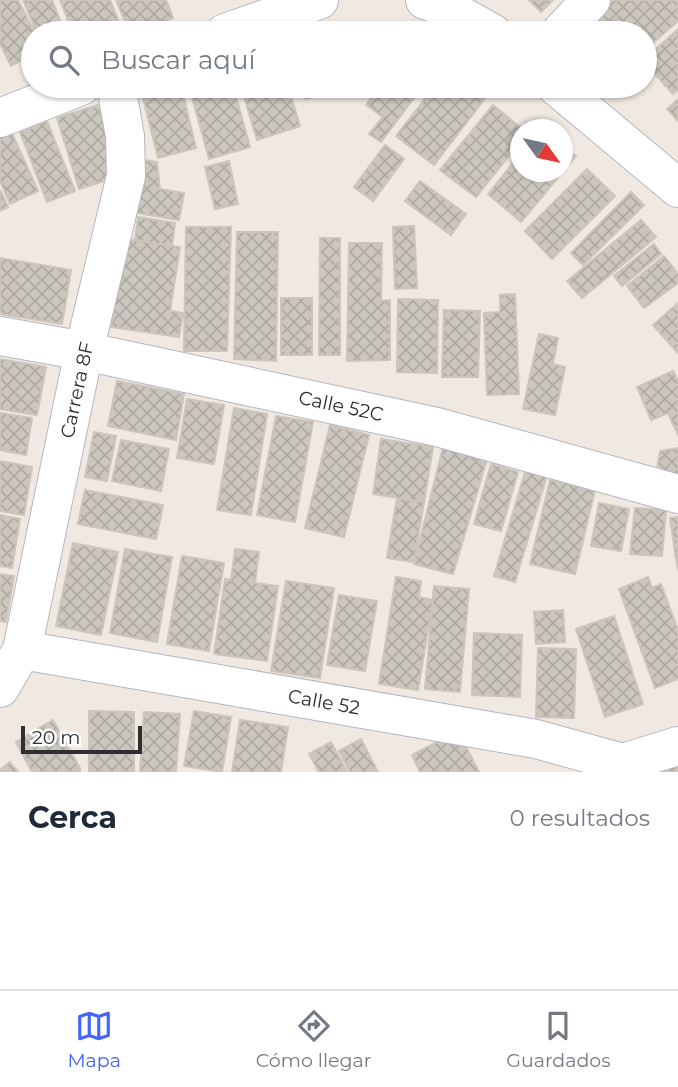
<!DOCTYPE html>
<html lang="es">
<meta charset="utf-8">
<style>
body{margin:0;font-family:Montserrat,sans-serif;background:#f6f6f7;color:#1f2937}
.compass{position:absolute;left:510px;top:119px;width:63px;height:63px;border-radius:50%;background:#fff;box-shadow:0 2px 5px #0004;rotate:123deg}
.scale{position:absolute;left:21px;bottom:18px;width:121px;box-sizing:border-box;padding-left:7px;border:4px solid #2e2e2e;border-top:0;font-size:19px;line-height:24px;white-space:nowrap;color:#2e2e2e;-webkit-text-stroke:5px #fff;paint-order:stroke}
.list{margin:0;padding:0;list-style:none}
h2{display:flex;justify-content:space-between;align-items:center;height:91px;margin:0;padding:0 28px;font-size:30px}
h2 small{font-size:23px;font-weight:400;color:#747a83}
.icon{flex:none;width:38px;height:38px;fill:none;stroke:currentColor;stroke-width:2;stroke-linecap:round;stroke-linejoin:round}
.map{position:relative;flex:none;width:678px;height:772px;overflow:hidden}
.search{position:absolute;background:#fff;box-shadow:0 2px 5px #0004;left:21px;right:21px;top:21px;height:77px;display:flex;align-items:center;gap:18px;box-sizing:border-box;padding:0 24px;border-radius:38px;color:#747a83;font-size:26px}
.sheet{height:217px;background:#fff}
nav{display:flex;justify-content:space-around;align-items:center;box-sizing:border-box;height:98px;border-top:2px solid #e0e1e3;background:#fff;font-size:19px;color:#747a83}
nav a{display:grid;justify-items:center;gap:4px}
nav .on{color:#4264fb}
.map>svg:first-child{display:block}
.building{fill:url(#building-cross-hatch);stroke:#cbc5ba;stroke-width:2}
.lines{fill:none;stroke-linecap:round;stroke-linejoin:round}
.street-casing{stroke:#b4b7c1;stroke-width:40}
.secondary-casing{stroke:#b4b7c1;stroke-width:40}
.street{stroke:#fff;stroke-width:38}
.secondary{stroke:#fff;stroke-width:38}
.labels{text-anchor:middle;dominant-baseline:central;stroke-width:5;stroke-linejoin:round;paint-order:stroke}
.street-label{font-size:19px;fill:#2e2e2e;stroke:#fff}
</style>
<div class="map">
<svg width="678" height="772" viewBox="0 0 678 772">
<defs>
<pattern id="building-cross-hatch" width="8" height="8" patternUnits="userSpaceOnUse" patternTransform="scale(1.75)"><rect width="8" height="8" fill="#cbc7bf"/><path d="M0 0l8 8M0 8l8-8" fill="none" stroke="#afaba4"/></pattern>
</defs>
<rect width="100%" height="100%" fill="#efe9e1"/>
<!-- building -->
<path class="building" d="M 0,0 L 18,0 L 35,33 L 33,54 L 11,66 L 0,44 Z
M 23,0 L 52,0 L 65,33 L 37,33 Z
M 60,0 L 110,0 L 119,22 L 92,33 L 73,33 Z
M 116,0 L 166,0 L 173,18 L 135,33 L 130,33 Z
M 529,0 L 553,0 L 541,12 Z
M 613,0 L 678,0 L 678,21 L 645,50 L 645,33 L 600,33 L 589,21 Z
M 341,26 L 340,33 L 311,33 Z
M 346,26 L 383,31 L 382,33 L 345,33 Z
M 678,29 L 678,90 L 673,94 L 645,63 L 645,59 Z
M 156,86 L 181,86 L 196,148 L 158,158 L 141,90 Z
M 189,86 L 233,86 L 250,147 L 209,159 Z
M 241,86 L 288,86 L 300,126 L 257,140 Z
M 302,86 L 332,86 L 331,92 L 306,99 Z
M 337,86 L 374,86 L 373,94 L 336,88 Z
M 380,86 L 423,86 L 381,142 L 369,134 L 383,117 L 366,105 Z
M 435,86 L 471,86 L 486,97 L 434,165 L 396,136 Z
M 678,99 L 678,121 L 667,109 Z
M 98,105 L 120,176 L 79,189 L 57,118 Z
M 493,105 L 523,130 L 520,130 L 520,142 L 476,197 L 440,170 Z
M 47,121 L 75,191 L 47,202 L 20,132 Z
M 11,131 L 38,191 L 10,204 L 0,181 L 0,136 Z
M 385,145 L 404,159 L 373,201 L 354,187 Z
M 562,145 L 576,156 L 521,222 L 488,194 L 520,154 L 520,172 L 562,172 Z
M 139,159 L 157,162 L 160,189 L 184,193 L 179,220 L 131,212 Z
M 229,161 L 238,204 L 215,209 L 205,167 Z
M 587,169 L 615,196 L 552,259 L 525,231 Z
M 420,181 L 466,214 L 451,235 L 405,201 Z
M 0,190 L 8,207 L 0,211 Z
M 631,192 L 644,205 L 583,265 L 571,253 Z
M 138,217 L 175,223 L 172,246 L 135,240 Z
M 641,220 L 656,237 L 582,298 L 567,281 Z
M 414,226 L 417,288 L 395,289 L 393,227 Z
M 186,227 L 231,227 L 227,351 L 184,351 Z
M 237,232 L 278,232 L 276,361 L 234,359 Z
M 320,238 L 340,238 L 340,355 L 319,355 Z
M 125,239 L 180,247 L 170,311 L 183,313 L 179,337 L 111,327 Z
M 349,243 L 382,243 L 381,301 L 390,300 L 390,360 L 347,361 Z
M 654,244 L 661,254 L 622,286 L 614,276 Z
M 664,256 L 678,274 L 678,283 L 644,308 L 627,286 Z
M 0,258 L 71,270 L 62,324 L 0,314 Z
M 515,294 L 519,394 L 487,395 L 484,313 L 500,312 L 500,295 Z
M 281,298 L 312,298 L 312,355 L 281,355 Z
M 398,299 L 438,300 L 437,373 L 397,372 Z
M 678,303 L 678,353 L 653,325 Z
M 444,310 L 480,311 L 478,377 L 442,377 Z
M 539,334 L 558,338 L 553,364 L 565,367 L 555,415 L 523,409 Z
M 0,359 L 46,367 L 37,415 L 0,409 Z
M 673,371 L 678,381 L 678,435 L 668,413 L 651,420 L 637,387 Z
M 117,381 L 184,394 L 176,440 L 108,426 Z
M 187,399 L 224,405 L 214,464 L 177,458 Z
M 234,408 L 267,414 L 251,515 L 217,510 Z
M 0,413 L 32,418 L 26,455 L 0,450 Z
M 276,416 L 313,422 L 295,522 L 257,515 Z
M 330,425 L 369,435 L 344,537 L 305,528 Z
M 94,432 L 116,436 L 107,481 L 85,477 Z
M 446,435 L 490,449 L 453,574 L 414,564 Z
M 381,439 L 433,447 L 424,502 L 373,494 Z
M 121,440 L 169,449 L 161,491 L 112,481 Z
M 678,448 L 678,479 L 656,476 L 660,451 Z
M 0,461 L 32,467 L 24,515 L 0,511 Z
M 491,464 L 518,472 L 501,531 L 474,524 Z
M 526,469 L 547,475 L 515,582 L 494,576 Z
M 550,480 L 595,490 L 575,574 L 530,564 Z
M 85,490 L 163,505 L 156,539 L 78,524 Z
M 397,498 L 424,502 L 414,562 L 387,558 Z
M 599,503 L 629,509 L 621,551 L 591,546 Z
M 635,508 L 666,510 L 662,556 L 630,554 Z
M 0,515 L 20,519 L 12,568 L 0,566 Z
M 678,517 L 678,571 L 670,518 Z
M 73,543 L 118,552 L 101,635 L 56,626 Z
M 125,549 L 172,557 L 157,642 L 110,633 Z
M 235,549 L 259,552 L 255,583 L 278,586 L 267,661 L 214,654 L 225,579 L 231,580 Z
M 182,556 L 224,563 L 209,651 L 167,644 Z
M 0,574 L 14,576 L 6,622 L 0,621 Z
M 396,577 L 421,581 L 419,597 L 433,600 L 418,690 L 379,684 Z
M 648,577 L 652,588 L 661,584 L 678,630 L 678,679 L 655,688 L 619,589 Z
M 286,581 L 334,588 L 320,678 L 271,671 Z
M 434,586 L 469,589 L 460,692 L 425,689 Z
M 339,595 L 377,601 L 365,671 L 327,665 Z
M 563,610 L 565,642 L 536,644 L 534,612 Z
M 614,616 L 643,704 L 605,717 L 576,629 Z
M 474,633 L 522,635 L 520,697 L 472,695 Z
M 538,648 L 576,649 L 574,718 L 536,717 Z
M 89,711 L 134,712 L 134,772 L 89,772 Z
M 194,711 L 231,717 L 222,772 L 184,766 Z
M 144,712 L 180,714 L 176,772 L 140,772 Z
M 53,720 L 80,768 L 80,772 L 32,772 L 16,742 Z
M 240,720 L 288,727 L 281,772 L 232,772 Z
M 458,731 L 479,772 L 420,772 L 412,755 Z
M 361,739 L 378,772 L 350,772 L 339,751 Z
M 331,742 L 347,772 L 319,772 L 309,754 Z
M 10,762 L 18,772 L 0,772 L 0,770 Z
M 678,763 L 678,772 L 652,772 Z"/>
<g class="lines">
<defs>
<path id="street" d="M 560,33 L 591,0
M 0,336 L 84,351 L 437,427 L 678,494
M 22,650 L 536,739 L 623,763
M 0,688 L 22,650 L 84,351 L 126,176 L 125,136 L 116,86"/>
<path id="secondary" d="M 425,0 L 447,8 L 492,33
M 225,33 L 319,0
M 556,86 L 678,188
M 0,118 L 81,86
M 605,772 L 623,763 L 678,746"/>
</defs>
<!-- street casing -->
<use href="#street" class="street-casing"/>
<!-- secondary casing -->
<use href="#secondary" class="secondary-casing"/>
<!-- street -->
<use href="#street" class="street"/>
<!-- secondary -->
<use href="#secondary" class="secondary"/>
</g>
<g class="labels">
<!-- street labels -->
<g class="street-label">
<text transform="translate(77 390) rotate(-78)">Carrera 8F</text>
<text transform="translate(341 406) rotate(12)">Calle 52C</text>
<text transform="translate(324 702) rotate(10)">Calle 52</text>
</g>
</g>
</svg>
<svg class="compass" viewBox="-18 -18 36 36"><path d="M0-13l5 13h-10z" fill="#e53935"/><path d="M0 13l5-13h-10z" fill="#747a83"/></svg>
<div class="scale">20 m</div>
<div class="search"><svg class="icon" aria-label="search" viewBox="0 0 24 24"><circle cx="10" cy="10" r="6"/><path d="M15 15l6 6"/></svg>Buscar aquí</div>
</div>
<section class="sheet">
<h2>Cerca<small>0 resultados</small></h2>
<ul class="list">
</ul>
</section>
<nav>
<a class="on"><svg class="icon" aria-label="map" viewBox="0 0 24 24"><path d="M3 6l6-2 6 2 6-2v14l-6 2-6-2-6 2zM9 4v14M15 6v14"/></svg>Mapa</a>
<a><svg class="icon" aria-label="directions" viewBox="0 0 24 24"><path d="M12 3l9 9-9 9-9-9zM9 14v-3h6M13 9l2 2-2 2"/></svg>Cómo llegar</a>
<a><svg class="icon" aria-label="saved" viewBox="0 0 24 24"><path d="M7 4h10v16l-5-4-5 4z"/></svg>Guardados</a>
</nav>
